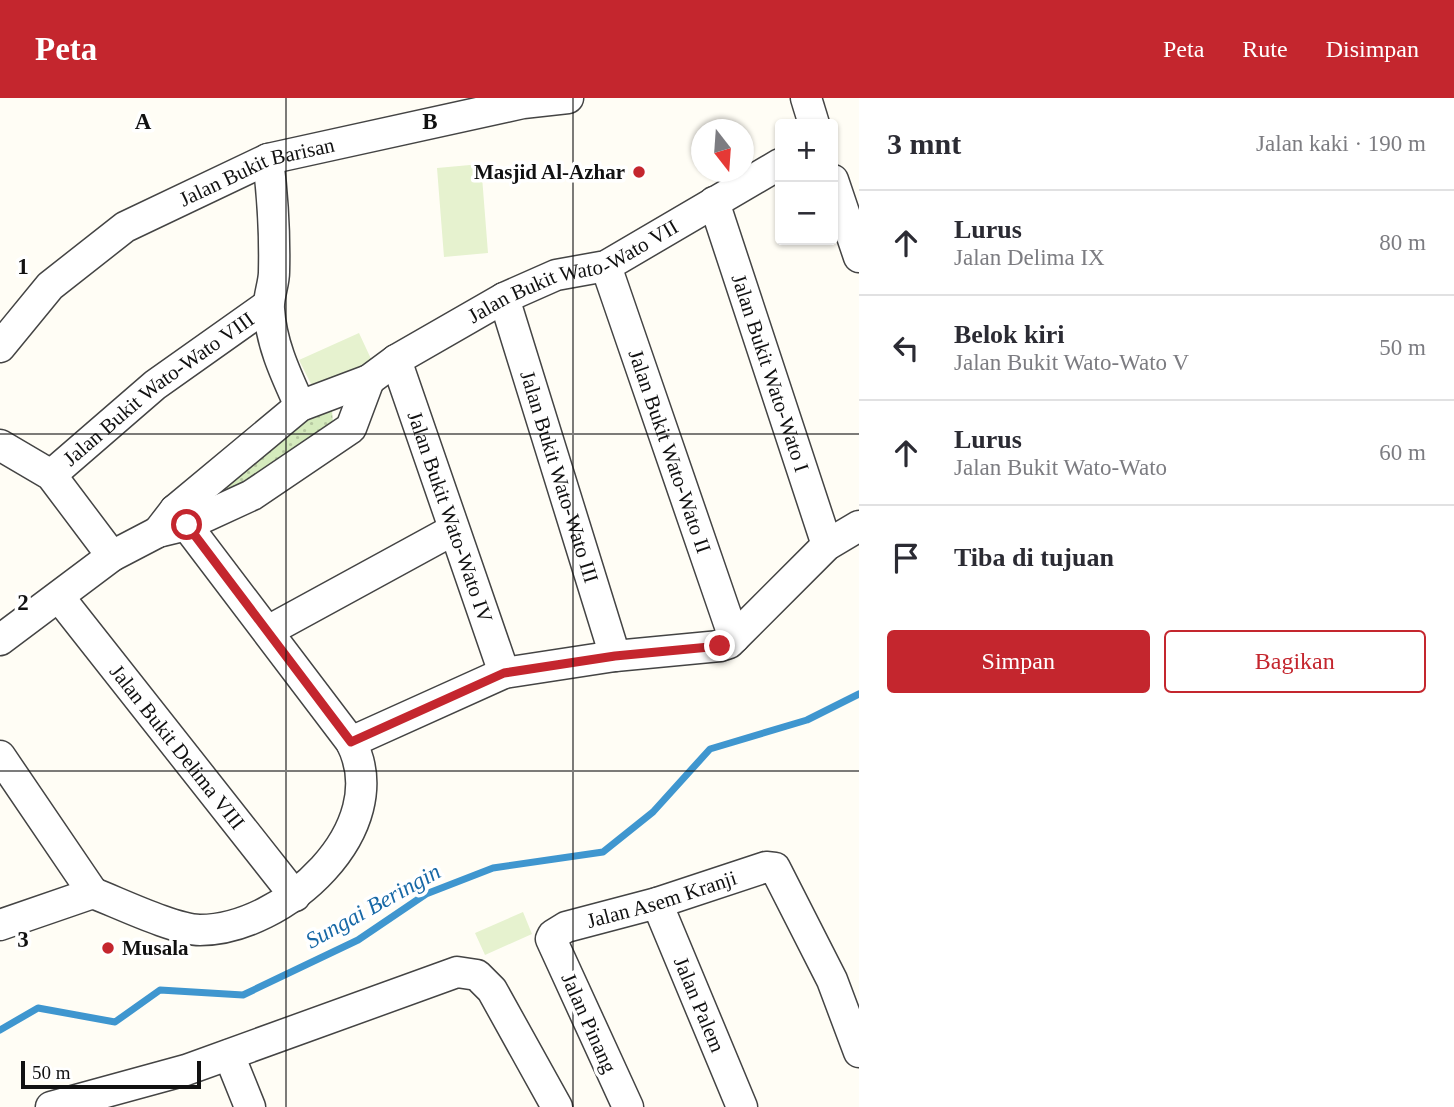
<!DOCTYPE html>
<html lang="id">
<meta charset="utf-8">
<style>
body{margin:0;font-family:"Times New Roman",serif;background:#f7f7f7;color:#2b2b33}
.controls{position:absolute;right:21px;top:21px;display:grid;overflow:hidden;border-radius:7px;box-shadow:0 2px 5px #0004}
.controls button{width:63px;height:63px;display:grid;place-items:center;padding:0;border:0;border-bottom:2px solid #e1e1e2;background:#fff;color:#2b2b33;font:35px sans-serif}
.compass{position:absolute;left:691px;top:21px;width:63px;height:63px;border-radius:50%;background:#fff;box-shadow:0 2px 5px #0004;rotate:163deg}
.scale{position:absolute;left:21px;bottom:18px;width:180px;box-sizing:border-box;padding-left:7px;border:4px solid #111;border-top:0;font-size:19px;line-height:24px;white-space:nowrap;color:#111;-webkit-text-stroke:5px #fff;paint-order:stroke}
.stop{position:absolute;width:21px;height:21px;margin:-16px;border:5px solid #c4262e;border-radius:50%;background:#fff}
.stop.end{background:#c4262e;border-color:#fff;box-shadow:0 2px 7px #0008}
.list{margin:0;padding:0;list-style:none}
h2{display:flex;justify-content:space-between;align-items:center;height:91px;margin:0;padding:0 28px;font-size:30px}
h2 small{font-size:23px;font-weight:400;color:#7c7c81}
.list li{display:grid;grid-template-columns:46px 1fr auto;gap:21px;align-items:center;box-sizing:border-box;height:105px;padding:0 28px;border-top:2px solid #e1e1e2}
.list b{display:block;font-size:26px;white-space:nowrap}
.list p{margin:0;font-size:23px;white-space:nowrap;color:#7c7c81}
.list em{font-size:23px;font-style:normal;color:#7c7c81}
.actions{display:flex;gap:14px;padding:21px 28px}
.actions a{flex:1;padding:16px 0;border:2px solid #c4262e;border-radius:7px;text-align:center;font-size:24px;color:#c4262e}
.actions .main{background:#c4262e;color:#fff}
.icon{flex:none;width:38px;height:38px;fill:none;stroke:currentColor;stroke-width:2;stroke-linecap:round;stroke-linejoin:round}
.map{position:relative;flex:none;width:859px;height:1009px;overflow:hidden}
header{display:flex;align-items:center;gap:42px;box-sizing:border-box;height:98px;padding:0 35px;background:#c4262e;color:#fff}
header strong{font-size:33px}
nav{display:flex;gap:38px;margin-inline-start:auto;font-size:24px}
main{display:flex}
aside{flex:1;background:#fff}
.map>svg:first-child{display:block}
.park{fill:url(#park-dots)}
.pitch{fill:#e6f2cf}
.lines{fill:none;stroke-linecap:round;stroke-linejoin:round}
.stream{stroke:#3f96cf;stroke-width:7}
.minor-casing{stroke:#444;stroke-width:33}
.minor{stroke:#fff;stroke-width:30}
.route{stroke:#c4262e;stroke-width:9}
.grid{fill:none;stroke:#111;stroke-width:2;stroke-opacity:0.55}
.poi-dot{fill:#c4262e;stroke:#fff;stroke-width:2.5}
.labels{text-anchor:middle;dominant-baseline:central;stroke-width:7;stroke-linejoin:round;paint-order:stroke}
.poi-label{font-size:21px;font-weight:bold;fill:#111;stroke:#fff;text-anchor:end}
.street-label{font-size:21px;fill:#111;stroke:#fff}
.water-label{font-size:23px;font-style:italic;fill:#1768a6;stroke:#fff}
.grid-label{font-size:23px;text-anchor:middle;font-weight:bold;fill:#111;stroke:#fff;stroke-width:7;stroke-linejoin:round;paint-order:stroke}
</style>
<header>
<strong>Peta</strong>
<nav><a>Peta</a><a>Rute</a><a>Disimpan</a></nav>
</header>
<main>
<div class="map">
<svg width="859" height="1009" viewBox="0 0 859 1009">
<defs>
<pattern id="park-dots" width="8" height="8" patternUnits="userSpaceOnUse" patternTransform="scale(1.75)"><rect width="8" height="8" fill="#d5ebbd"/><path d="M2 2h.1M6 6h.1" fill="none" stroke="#b6c8a1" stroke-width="1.8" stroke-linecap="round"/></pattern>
</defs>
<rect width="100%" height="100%" fill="#fffdf5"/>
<!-- park -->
<path class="park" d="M 332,312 L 333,327 L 245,394 L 211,398 L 302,317 Z"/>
<!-- pitch -->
<path class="pitch" d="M 481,66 L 488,155 L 444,159 L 437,70 Z
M 359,235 L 372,263 L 313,290 L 299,262 Z
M 523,814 L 532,836 L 485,857 L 475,835 Z"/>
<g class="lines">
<!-- stream -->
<path class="stream" d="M 0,932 L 38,910 L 115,924 L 160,892 L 243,897 L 358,842 L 426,796 L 493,770 L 603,754 L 653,714 L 710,651 L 807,622 L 859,596"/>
<defs>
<g id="minor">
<path d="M 806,0 L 814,26"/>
<path d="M 268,61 C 273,101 275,133 274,174 C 274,186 268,199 269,211 C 271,246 286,277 300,308"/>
<path d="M 833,82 L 859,159"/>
<path id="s1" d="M 714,104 L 827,447"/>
<path id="s2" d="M 606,168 L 734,540"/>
<path id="s3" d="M 504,200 L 615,558"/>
<path id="s4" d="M 0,249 L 50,188 L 125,129 L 268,61 L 523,5 L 568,0"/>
<path id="s5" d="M 396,262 L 504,575"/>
<path d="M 0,347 L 51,377 L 112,458"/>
<path id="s6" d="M 51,377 L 155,287 L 268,207"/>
<path id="s7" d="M 158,434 L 175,412 L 300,308 L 369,282 L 396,262 L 504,200 L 556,177 L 606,168 L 780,66"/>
<path id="s8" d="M 59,499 L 295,798"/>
<path d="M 268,533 L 453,432"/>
<path d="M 0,542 L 112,458 L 158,434 L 187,427 L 252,397 L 351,330 L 369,282"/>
<path d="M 351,644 L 504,575 L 615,558 L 720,548 L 729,545 L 827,447 L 859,428"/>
<path d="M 0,658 L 93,795"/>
<path id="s9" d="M 657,805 L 742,1009"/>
<path d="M 0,827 L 93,795 C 119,805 175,832 200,832 C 283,832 396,731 351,644 L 175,412"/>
<path d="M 229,957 L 250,1009"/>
<path d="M 51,1009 L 186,972 L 457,874 L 477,877 L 492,892 L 557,1009"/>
<path id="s10" d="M 628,1009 L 551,841 L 553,837 L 566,829 L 657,805 L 766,769 L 775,770 L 832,882 L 859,954"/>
</g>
</defs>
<!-- minor casing -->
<use href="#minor" class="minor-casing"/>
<!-- minor -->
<use href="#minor" class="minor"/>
</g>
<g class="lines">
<!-- route -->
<path class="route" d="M 187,427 L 351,644 L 504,575 L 615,558 L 720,548"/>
</g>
<!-- grid -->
<path class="grid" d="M 286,0 L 286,1009M 573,0 L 573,1009M 0,336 L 859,336M 0,673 L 859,673"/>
<!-- markers -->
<g class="poi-dot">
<circle cx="639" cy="74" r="7"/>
<circle cx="108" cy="850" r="7"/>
</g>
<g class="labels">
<!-- poi labels -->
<g class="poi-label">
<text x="625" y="74">Masjid Al-Azhar</text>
<text x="122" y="850" text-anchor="start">Musala</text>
</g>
<!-- street labels -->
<g class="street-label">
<text stroke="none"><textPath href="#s4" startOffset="318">Jalan Bukit Barisan</textPath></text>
<text stroke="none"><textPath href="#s7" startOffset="497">Jalan Bukit Wato-Wato VII</textPath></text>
<text stroke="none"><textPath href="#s1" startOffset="180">Jalan Bukit Wato-Wato I</textPath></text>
<text stroke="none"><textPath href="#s6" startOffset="138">Jalan Bukit Wato-Wato VIII</textPath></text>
<text stroke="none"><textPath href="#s2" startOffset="196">Jalan Bukit Wato-Wato II</textPath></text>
<text stroke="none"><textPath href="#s3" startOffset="187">Jalan Bukit Wato-Wato III</textPath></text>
<text stroke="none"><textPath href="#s5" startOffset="166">Jalan Bukit Wato-Wato IV</textPath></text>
<text stroke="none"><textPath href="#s8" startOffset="191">Jalan Bukit Delima VIII</textPath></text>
<text stroke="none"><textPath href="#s10" startOffset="304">Jalan Asem Kranji</textPath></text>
<text stroke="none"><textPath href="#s9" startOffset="110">Jalan Palem</textPath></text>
<text transform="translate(589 925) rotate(66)">Jalan Pinang</text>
</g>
<!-- water labels -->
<g class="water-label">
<text transform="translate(373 808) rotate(-29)">Sungai Beringin</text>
</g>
</g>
<g class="grid-label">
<text x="143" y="31">A</text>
<text x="430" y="31">B</text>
<text x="23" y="176">1</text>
<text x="23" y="512">2</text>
<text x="23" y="849">3</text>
</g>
</svg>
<div class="controls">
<button>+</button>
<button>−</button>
</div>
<svg class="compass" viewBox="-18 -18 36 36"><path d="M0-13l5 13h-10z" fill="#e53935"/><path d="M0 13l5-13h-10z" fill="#7c7c81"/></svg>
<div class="scale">50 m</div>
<div class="stop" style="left:187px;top:427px"></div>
<div class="stop end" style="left:720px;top:548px"></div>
</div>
<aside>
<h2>3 mnt<small>Jalan kaki · 190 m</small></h2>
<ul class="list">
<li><svg class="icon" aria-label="ahead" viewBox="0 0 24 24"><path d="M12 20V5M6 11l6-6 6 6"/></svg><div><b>Lurus</b><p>Jalan Delima IX</p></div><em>80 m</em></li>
<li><svg class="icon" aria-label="left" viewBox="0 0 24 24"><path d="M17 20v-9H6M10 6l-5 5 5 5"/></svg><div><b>Belok kiri</b><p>Jalan Bukit Wato-Wato V</p></div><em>50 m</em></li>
<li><svg class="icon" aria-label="ahead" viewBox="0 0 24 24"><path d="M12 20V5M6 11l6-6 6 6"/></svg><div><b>Lurus</b><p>Jalan Bukit Wato-Wato</p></div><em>60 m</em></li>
<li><svg class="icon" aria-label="arrive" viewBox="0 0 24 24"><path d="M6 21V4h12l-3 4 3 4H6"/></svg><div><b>Tiba di tujuan</b></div></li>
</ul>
<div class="actions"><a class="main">Simpan</a><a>Bagikan</a></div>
</aside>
</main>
